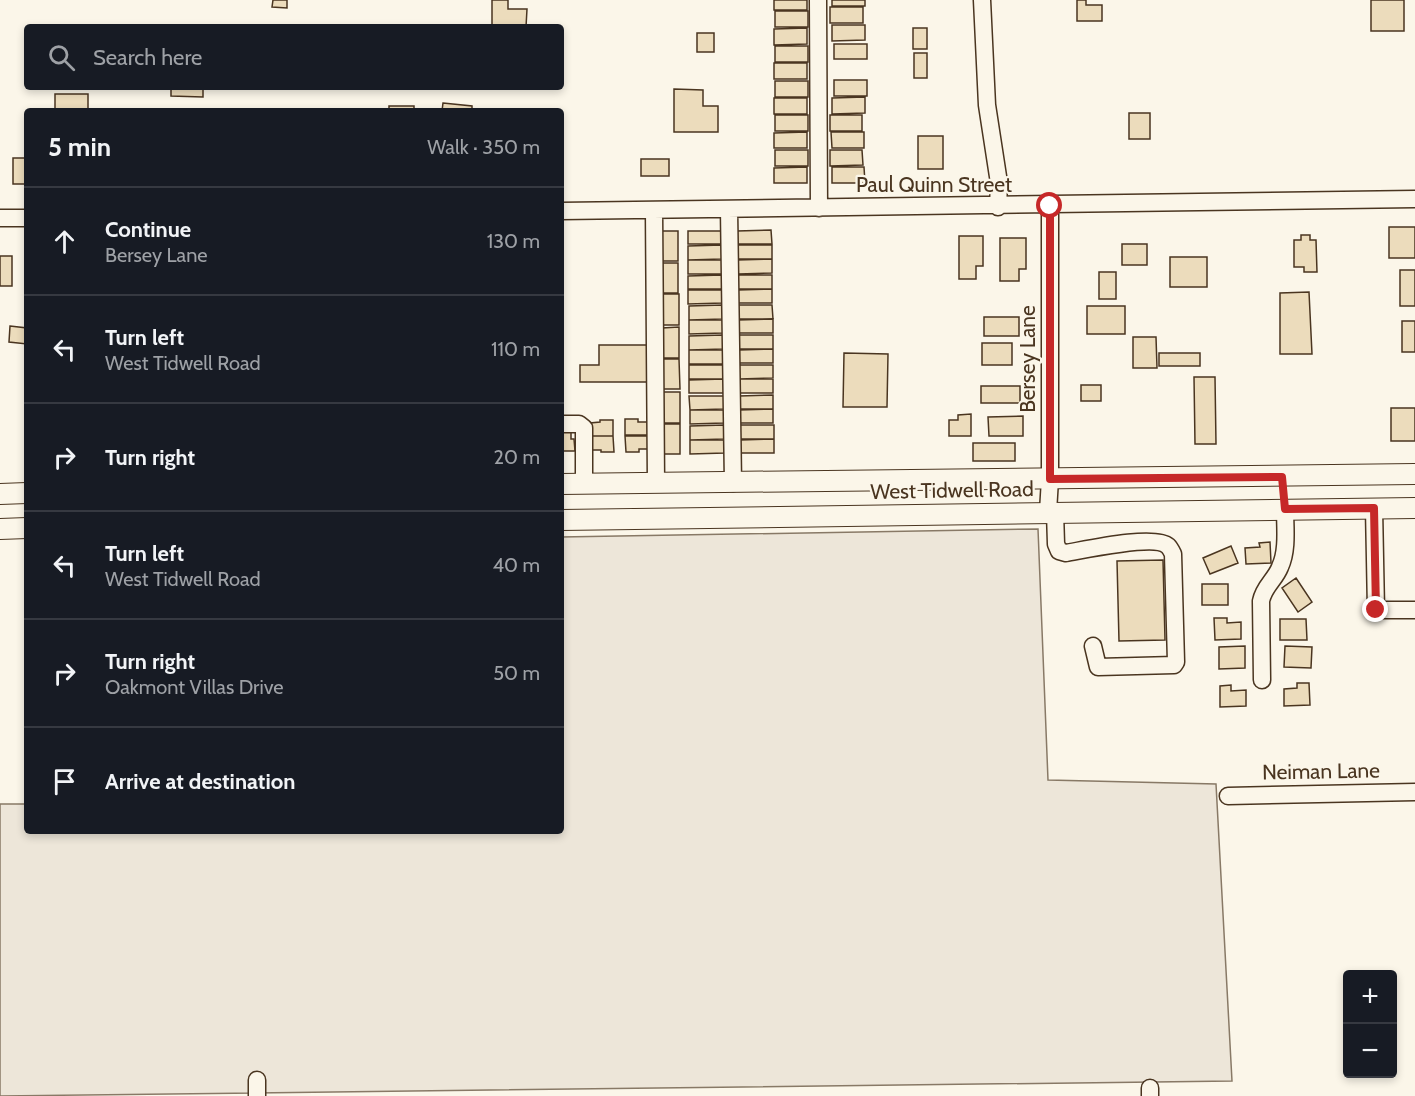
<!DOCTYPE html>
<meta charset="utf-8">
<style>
body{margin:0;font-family:Cabin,sans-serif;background:#20242c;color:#f1f3f6}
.controls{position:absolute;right:18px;bottom:18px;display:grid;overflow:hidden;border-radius:6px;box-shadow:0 3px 9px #0003}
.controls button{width:54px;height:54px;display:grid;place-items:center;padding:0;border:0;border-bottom:2px solid #363941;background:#171b24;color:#f1f3f6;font:30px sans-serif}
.stop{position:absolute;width:18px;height:18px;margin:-14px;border:4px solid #c62828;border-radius:50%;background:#fff}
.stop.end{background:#c62828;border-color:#fff;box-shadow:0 2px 6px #0008}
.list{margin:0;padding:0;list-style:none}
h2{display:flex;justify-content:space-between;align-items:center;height:78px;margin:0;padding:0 24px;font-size:26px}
h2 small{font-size:20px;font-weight:400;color:#9ea1a6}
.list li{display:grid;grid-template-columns:39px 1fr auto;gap:18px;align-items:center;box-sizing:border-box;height:108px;padding:0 24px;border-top:2px solid #363941}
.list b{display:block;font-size:22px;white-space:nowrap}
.list p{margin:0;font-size:20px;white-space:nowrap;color:#9ea1a6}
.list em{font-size:20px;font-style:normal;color:#9ea1a6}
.icon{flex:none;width:33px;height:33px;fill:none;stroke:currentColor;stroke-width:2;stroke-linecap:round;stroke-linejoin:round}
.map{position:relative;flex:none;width:1415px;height:1096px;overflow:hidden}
.search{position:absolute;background:#171b24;box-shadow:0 3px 9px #0003;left:24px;top:24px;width:540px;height:66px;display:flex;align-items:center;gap:15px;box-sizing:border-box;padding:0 21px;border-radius:6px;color:#9ea1a6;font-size:22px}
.panel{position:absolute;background:#171b24;box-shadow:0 3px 9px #0003;left:24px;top:108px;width:540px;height:726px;border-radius:6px}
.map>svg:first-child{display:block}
.green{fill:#ede6d9;stroke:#887966;stroke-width:1.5}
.building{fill:#ecdcbc;stroke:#4a3520;stroke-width:1.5}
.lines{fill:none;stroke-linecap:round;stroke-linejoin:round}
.minor-casing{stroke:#4a3520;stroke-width:19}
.major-casing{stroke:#4a3520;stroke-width:22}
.minor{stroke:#fbf6e9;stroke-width:16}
.major{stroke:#fbf6e9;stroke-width:20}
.route{stroke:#c62828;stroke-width:8}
.labels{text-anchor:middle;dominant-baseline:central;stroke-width:4.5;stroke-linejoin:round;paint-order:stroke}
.street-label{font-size:21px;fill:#4a3520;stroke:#fbf6e9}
</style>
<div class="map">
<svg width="1415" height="1096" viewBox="0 0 1415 1096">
<rect width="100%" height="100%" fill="#fbf6e9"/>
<!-- green -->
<path class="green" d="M 1038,529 L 1048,780 L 1216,784 L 1232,1081 L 0,1096 L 0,804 L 27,804 L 27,831 L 561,831 L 561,537 Z"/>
<!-- building -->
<path class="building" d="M 273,0 L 287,0 L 287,8 L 272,7 Z
M 492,0 L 508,0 L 508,9 L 527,9 L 526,27 L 492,27 Z
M 774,0 L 807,0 L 807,10 L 774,10 Z
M 832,0 L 865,0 L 865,6 L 832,6 Z
M 1077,0 L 1086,0 L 1086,5 L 1102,5 L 1102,21 L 1077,21 Z
M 1371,0 L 1404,0 L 1404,31 L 1371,31 Z
M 830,7 L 863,7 L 863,23 L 830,23 Z
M 775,11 L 808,11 L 808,27 L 775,27 Z
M 832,25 L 865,25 L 865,40 L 832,41 Z
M 807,28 L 807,44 L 774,45 L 774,29 Z
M 913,28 L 927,28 L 927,49 L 913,49 Z
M 697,33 L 714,33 L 714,52 L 697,52 Z
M 834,44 L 867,44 L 867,59 L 834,59 Z
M 775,46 L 808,46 L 808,62 L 775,62 Z
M 914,53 L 927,53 L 927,78 L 914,78 Z
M 774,63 L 807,63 L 807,79 L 774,79 Z
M 834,80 L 867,80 L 867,96 L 834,96 Z
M 775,81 L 808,81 L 808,97 L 775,97 Z
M 171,87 L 203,87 L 203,97 L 171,96 Z
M 674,89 L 703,90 L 703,106 L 718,106 L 718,132 L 674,132 Z
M 55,94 L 88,94 L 88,110 L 55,110 Z
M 865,97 L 865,113 L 832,114 L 832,98 Z
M 774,98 L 807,98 L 807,114 L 774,114 Z
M 443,103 L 472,106 L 472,111 L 442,111 Z
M 389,106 L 414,106 L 414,111 L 389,111 Z
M 1129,113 L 1150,113 L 1150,139 L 1129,139 Z
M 775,115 L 808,115 L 808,131 L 775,131 Z
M 830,115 L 862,115 L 862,131 L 830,131 Z
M 807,132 L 807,148 L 774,148 L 774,133 Z
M 831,132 L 864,132 L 864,148 L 832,148 Z
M 918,136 L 943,136 L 943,169 L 918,169 Z
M 775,150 L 808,150 L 808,166 L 775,166 Z
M 830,150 L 862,150 L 863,165 L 830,166 Z
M 13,158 L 27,158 L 27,184 L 13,184 Z
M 641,159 L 669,159 L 669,176 L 641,176 Z
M 807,167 L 807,183 L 774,183 L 774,168 Z
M 832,167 L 864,167 L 865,183 L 832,183 Z
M 1389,227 L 1415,227 L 1415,258 L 1389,258 Z
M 771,230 L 772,244 L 737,244 L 737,231 Z
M 661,231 L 678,231 L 678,261 L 661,261 Z
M 688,231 L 722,231 L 722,244 L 688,244 Z
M 1301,235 L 1310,235 L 1310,240 L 1316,240 L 1317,272 L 1304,272 L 1304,267 L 1294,267 L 1294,240 L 1301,240 Z
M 959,236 L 983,236 L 983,266 L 976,266 L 976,279 L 959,279 Z
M 1000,238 L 1026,238 L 1026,269 L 1019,269 L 1019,281 L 1000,281 Z
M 1122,244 L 1147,244 L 1147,265 L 1122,265 Z
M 722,245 L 722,259 L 688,260 L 688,246 Z
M 737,245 L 772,245 L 772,259 L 737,259 Z
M 0,256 L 12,256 L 12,286 L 0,286 Z
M 1170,257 L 1207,257 L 1207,287 L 1170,287 Z
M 772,259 L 772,273 L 738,274 L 737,260 Z
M 688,260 L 722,260 L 722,274 L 688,274 Z
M 661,263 L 678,263 L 678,293 L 661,293 Z
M 1400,270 L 1415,270 L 1415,306 L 1400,306 Z
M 1099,272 L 1116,272 L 1116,299 L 1099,299 Z
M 722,275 L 722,289 L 688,289 L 688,276 Z
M 737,275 L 772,275 L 772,289 L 737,289 Z
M 772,289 L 772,303 L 738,303 L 738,290 Z
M 688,290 L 722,290 L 723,303 L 688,304 Z
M 1309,292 L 1312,354 L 1280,354 L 1280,293 Z
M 662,294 L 679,294 L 679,325 L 662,325 Z
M 723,305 L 723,319 L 689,320 L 689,306 Z
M 738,305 L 772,305 L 773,319 L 738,319 Z
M 1087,306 L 1125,306 L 1125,334 L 1087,334 Z
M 984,317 L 1019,317 L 1019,336 L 984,336 Z
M 773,319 L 773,333 L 738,333 L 738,320 Z
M 689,320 L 723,320 L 723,333 L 689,334 Z
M 1402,321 L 1415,321 L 1415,352 L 1402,352 Z
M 10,326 L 27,328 L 27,344 L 9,342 Z
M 679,327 L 679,358 L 662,358 L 662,328 Z
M 723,335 L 724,349 L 689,350 L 689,336 Z
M 738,335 L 773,335 L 773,349 L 738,349 Z
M 1133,337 L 1156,337 L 1157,368 L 1133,368 Z
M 982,343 L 1012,343 L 1012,365 L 982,365 Z
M 599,345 L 650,345 L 650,382 L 580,382 L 580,365 L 599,365 Z
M 773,349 L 773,363 L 739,363 L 739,350 Z
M 689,350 L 724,350 L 724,364 L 689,364 Z
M 844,353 L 888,354 L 887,407 L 843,407 Z
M 1159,353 L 1200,353 L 1200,366 L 1159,366 Z
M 662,359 L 679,359 L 680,389 L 662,389 Z
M 689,365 L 724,365 L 724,379 L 689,379 Z
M 739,365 L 773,365 L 773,378 L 739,379 Z
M 1194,377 L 1215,377 L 1216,444 L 1195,444 Z
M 724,379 L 724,393 L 689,393 L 689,380 Z
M 739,379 L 773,379 L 773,393 L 739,393 Z
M 1081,385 L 1101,385 L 1101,401 L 1081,401 Z
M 981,386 L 1020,386 L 1020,403 L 981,403 Z
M 663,392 L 680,392 L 680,423 L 663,423 Z
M 773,395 L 773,409 L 739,409 L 739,396 Z
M 689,396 L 724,396 L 724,409 L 690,410 Z
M 1391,408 L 1415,408 L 1415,441 L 1391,441 Z
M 773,409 L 773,423 L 739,423 L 739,410 Z
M 690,410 L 724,410 L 724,423 L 690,424 Z
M 971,414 L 971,436 L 949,436 L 949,420 L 958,420 L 958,415 Z
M 1023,416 L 1023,436 L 989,436 L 988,417 Z
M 625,419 L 638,419 L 638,422 L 648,422 L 648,435 L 625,435 Z
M 600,420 L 613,420 L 613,436 L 590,436 L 590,423 L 600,422 Z
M 663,424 L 680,424 L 680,454 L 663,454 Z
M 725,425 L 725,439 L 690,440 L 690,426 Z
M 740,425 L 774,425 L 774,439 L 740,439 Z
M 561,429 L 571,429 L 571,439 L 574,439 L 575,451 L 561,451 Z
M 590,436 L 613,436 L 614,452 L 601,452 L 601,450 L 590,450 Z
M 625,436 L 649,436 L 649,449 L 639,449 L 639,452 L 626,452 Z
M 774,439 L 774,453 L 740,453 L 740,440 Z
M 690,440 L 725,440 L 725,453 L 690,454 Z
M 973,443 L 1015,443 L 1015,461 L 973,461 Z
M 1270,542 L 1271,563 L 1246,564 L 1245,548 L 1260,547 L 1259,543 Z
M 1231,546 L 1238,563 L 1210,574 L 1203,558 Z
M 1163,560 L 1165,640 L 1119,641 L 1117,561 Z
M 1296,578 L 1312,602 L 1298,612 L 1282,588 Z
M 1202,584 L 1228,584 L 1228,605 L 1202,605 Z
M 1214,618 L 1227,618 L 1227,623 L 1241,622 L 1241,639 L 1215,640 Z
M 1280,619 L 1306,619 L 1307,640 L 1280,640 Z
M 1245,646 L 1245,668 L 1219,669 L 1219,647 Z
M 1285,646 L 1312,647 L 1311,668 L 1284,667 Z
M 1297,683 L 1309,683 L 1310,705 L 1284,706 L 1284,689 L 1297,688 Z
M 1231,685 L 1231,691 L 1246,690 L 1246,706 L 1220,707 L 1220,686 Z"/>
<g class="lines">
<defs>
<path id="minor" d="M 818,0 L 819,208
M 982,0 L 987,105 L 999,183 L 998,207
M 729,209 L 733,483
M 654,210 L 656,483
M 561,211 L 1415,199
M 0,218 L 27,218
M 561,424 L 579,424 L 584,428 L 584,484
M 1374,508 L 1376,610 L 1415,610
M 1048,512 L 1050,479 L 1050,206
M 1055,512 L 1056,544 L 1059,551 L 1066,553 C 1084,550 1155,534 1168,546 C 1169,547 1172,552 1173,554 L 1176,662 L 1174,665 L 1098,667 L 1093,646
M 1262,680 L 1261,601 C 1264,586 1275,580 1280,567 C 1288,550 1285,527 1285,509
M 1228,796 L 1415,792
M 257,1080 L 257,1096
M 1150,1096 L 1150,1088"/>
<path id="major" d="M 561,484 L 1415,474
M 0,494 L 27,493
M 561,520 L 1415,508
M 0,529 L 27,528"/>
</defs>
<!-- minor casing -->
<use href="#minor" class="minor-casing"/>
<!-- major casing -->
<use href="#major" class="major-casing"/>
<!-- minor -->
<use href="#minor" class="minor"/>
<!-- major -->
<use href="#major" class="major"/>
</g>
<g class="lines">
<!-- route -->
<path class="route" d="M 1050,206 L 1050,479 L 1282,477 L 1285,509 L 1374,508 L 1376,610"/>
</g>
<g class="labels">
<!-- street labels -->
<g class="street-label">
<text x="934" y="184">Paul Quinn Street</text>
<text transform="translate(1027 359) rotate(-90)">Bersey Lane</text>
<text transform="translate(952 490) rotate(-1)">West Tidwell Road</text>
<text transform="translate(1321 771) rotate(-1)">Neiman Lane</text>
</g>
</g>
</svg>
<div class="controls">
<button>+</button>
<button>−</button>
</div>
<div class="stop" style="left:1050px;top:206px"></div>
<div class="stop end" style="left:1376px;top:610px"></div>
<div class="search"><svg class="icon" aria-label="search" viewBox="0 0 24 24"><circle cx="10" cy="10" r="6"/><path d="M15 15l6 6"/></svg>Search here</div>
<section class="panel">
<h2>5 min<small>Walk · 350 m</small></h2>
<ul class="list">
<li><svg class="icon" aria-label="ahead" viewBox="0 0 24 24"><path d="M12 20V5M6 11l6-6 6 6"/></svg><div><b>Continue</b><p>Bersey Lane</p></div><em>130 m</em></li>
<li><svg class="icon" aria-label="left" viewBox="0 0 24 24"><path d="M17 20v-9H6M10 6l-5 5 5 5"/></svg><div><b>Turn left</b><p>West Tidwell Road</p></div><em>110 m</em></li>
<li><svg class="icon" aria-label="right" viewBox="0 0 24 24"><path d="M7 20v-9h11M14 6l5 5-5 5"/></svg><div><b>Turn right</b></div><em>20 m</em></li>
<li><svg class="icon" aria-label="left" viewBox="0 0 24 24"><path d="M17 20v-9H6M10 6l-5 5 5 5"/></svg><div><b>Turn left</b><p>West Tidwell Road</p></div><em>40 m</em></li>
<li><svg class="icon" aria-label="right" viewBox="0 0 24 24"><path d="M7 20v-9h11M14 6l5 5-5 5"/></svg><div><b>Turn right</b><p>Oakmont Villas Drive</p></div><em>50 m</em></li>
<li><svg class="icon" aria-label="arrive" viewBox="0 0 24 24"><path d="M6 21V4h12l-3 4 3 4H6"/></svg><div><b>Arrive at destination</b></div></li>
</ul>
</section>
</div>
